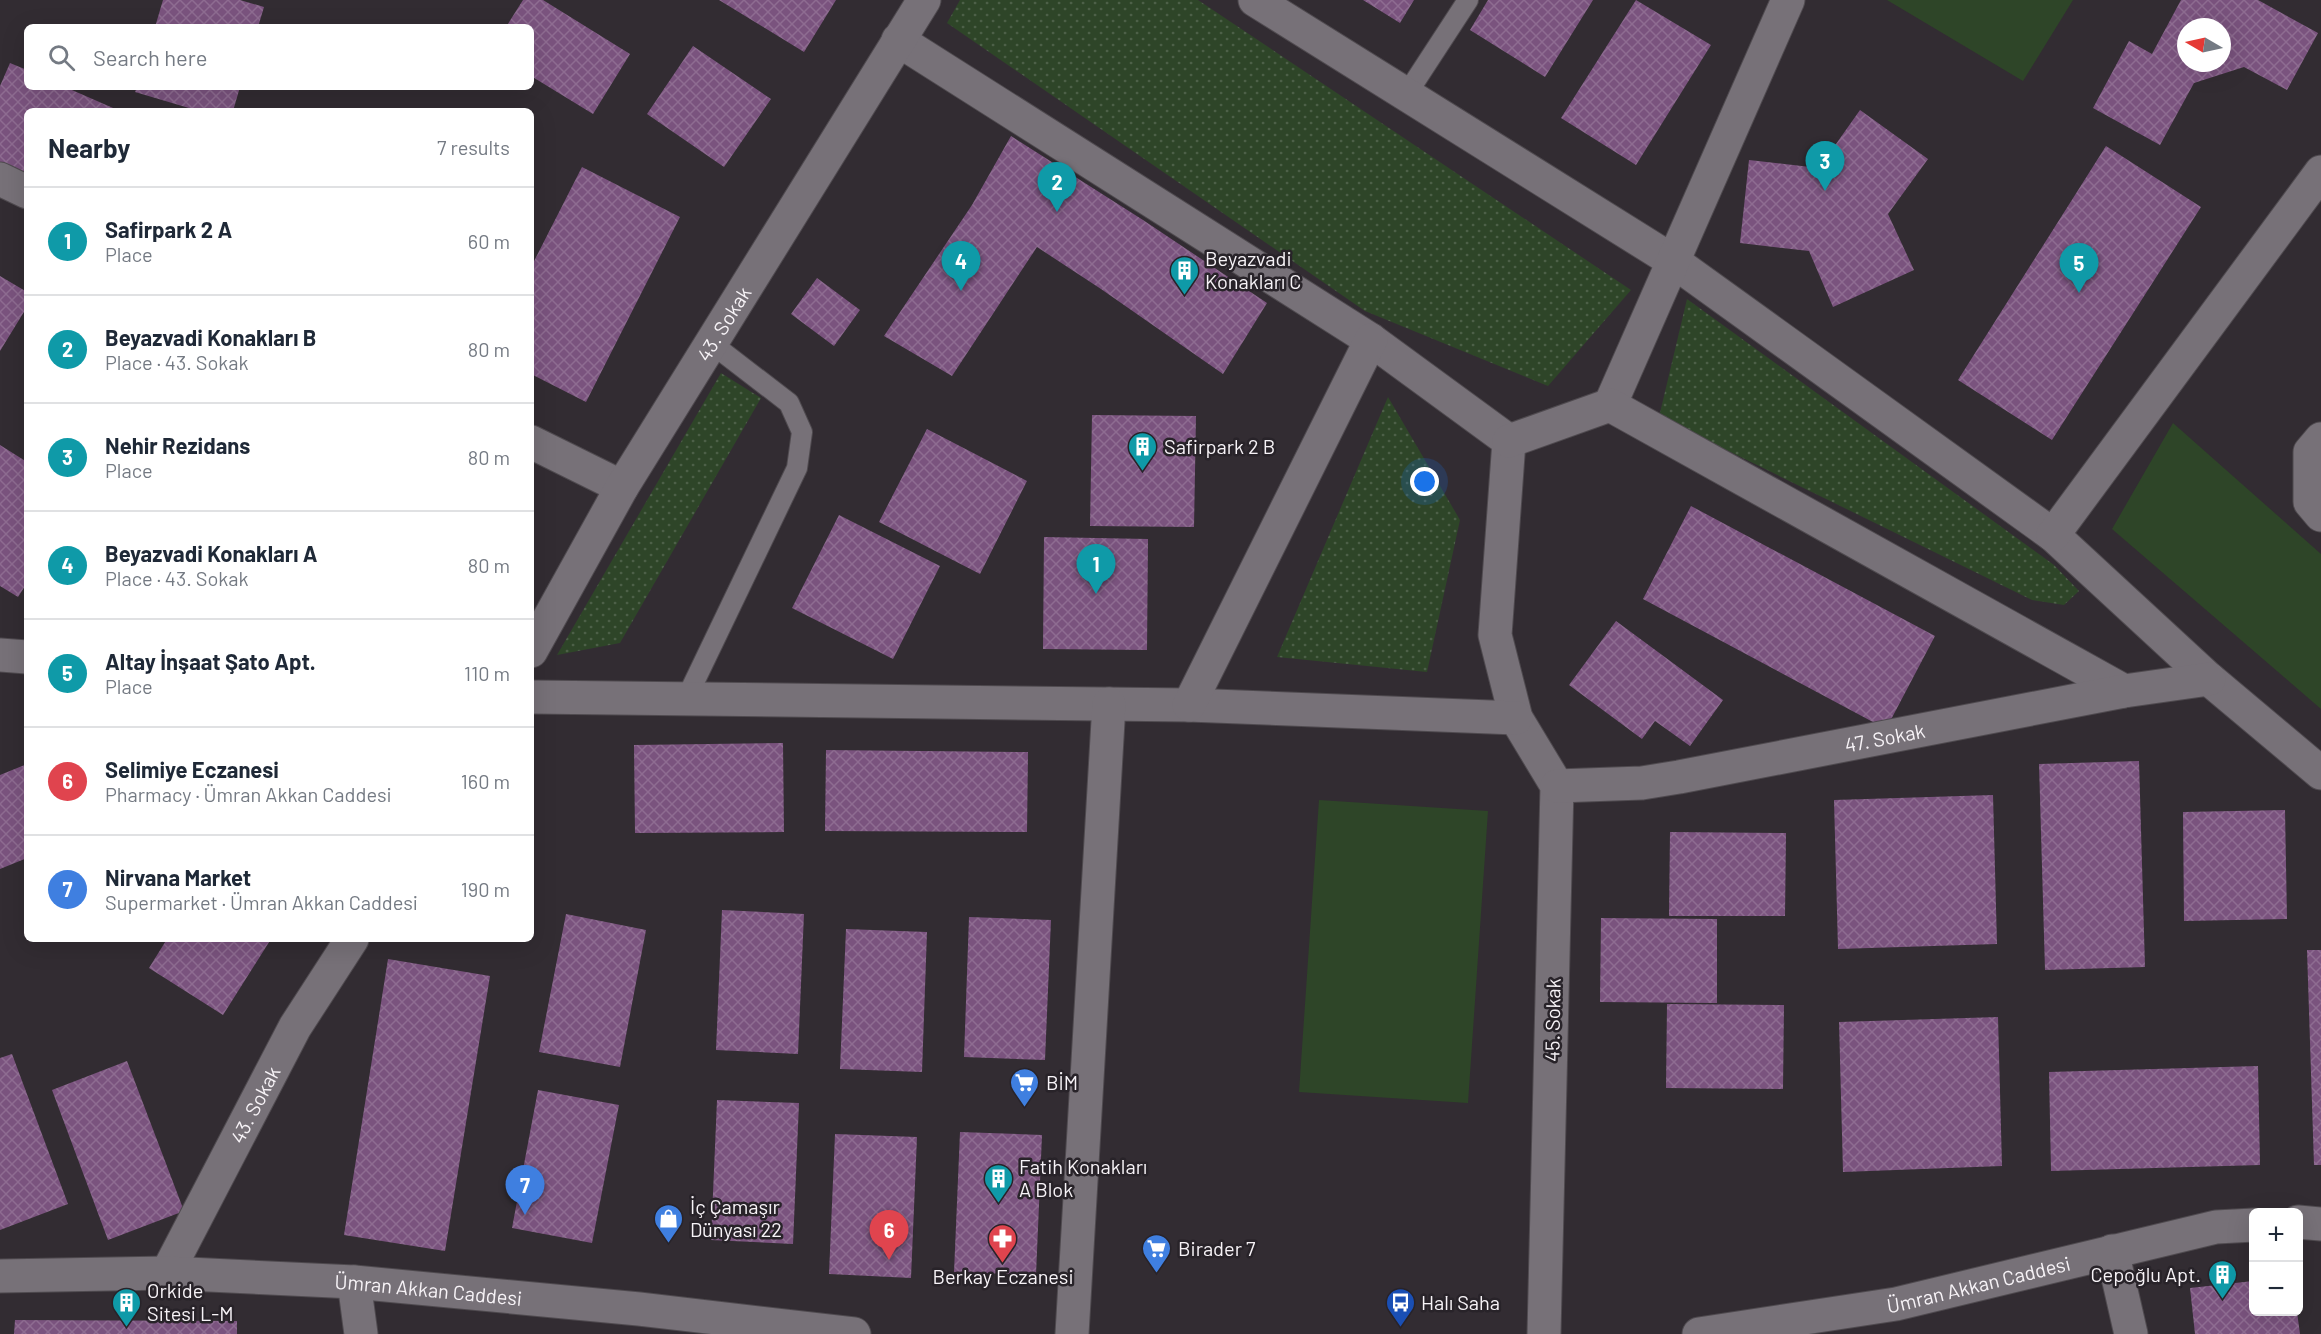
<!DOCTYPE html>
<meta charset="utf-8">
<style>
body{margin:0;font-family:Barlow,sans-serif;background:#f2f2f3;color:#1f2937}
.controls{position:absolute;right:18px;bottom:18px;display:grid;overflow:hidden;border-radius:9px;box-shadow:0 6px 24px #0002}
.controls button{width:54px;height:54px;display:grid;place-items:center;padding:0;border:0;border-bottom:2px solid #e0e1e3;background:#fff;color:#1f2937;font:30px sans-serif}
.compass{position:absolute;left:2177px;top:18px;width:54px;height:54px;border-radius:50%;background:#fff;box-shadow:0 6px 24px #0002;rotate:279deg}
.you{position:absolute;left:1425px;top:482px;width:21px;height:21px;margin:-15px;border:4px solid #fff;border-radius:50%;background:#1a73e8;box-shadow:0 0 0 9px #1a73e833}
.badge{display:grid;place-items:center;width:39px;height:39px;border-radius:50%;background:#7c3aed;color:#fff;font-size:20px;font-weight:700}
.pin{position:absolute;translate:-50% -50px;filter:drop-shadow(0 2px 3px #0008)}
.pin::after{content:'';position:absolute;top:32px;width:21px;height:18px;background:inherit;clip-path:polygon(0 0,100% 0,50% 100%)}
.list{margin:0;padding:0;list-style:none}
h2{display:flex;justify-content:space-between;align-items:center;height:78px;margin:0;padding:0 24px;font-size:26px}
h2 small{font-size:20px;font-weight:400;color:#747a83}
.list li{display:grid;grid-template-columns:39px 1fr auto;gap:18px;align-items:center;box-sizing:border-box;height:108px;padding:0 24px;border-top:2px solid #e0e1e3}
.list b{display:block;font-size:22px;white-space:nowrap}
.list p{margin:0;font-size:20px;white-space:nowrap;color:#747a83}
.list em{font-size:20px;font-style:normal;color:#747a83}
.icon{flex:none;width:33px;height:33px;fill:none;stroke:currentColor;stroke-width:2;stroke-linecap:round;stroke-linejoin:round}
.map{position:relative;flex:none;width:2321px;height:1334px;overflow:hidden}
.search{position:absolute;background:#fff;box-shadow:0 6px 24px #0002;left:24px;top:24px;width:510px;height:66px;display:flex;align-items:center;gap:15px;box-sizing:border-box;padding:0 21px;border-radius:9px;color:#747a83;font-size:22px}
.panel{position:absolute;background:#fff;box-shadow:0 6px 24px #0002;left:24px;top:108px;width:510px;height:834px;border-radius:9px}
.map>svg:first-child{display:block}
.grass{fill:url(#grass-dots)}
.green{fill:#2e4528}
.building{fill:url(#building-cross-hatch);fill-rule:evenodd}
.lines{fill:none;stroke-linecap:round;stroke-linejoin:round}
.service-casing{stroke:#4f4a4f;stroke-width:22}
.minor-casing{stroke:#4f4a4f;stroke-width:35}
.service{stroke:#777178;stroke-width:20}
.minor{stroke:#777178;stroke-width:33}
.labels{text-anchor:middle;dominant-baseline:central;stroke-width:5;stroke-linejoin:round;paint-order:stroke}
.poi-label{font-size:20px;fill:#f7f3f7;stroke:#282329;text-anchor:start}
.street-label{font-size:20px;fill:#f7f3f7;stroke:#282329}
</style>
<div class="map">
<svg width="2321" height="1334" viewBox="0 0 2321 1334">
<defs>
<pattern id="grass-dots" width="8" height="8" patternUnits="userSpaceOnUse" patternTransform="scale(1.5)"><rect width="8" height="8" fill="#2e4528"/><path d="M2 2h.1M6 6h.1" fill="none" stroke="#4d6048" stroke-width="1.8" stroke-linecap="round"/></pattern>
<pattern id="building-cross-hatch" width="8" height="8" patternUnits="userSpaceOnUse" patternTransform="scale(1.5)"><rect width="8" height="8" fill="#7a537e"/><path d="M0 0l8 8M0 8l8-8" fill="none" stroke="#8e6c91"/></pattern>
</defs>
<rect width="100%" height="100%" fill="#322c32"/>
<!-- grass -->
<path class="grass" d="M 960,0 L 1198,0 L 1631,290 L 1548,386 L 1365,311 L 947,23 Z
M 1687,299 L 2054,565 L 2079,591 L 2064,605 L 2032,600 L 1659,417 Z
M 721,373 L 761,398 L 620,643 L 557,655 Z
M 1388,397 L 1460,520 L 1427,672 L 1277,657 Z"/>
<!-- green -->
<path class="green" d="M 1887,0 L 2073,0 L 2023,81 Z
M 2173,423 L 2321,554 L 2321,709 L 2112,529 Z
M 1319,800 L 1488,811 L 1468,1103 L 1299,1092 Z"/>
<!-- building -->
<path class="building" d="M 163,0 L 240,0 L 264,7 L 258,27 L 155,27 Z
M 523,0 L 543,0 L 630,54 L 593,114 L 531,76 L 531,27 L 506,27 Z
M 719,0 L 836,0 L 804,52 Z
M 1363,0 L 1414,0 L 1400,23 Z
M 1488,0 L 1593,0 L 1545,77 L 1470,30 Z
M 1636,0 L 1711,45 L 1636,165 L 1561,118 Z
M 2181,0 L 2258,0 L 2318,33 L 2287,90 L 2244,67 L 2194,83 L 2160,145 L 2093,108 L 2129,41 L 2152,54 ZM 2186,27 L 2222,27 L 2222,63 L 2186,63 Z
M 693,46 L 771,99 L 724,167 L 647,114 Z
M 10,63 L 27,70 L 27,87 L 65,87 L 120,111 L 27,111 L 27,178 L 0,166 L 0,86 Z
M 137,87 L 240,87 L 233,111 L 199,111 L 135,92 Z
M 1860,110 L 1928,159 L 1888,214 L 1914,270 L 1833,307 L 1809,251 L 1740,243 L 1749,160 L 1819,168 Z
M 1011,136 L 1143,220 L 1267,303 L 1223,374 L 1101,289 L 1037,247 L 952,376 L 884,336 L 972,205 Z
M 2106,146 L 2201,207 L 2052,440 L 1958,380 Z
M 582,167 L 680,217 L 586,402 L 531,374 L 531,267 Z
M 0,276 L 27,292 L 27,307 L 0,351 Z
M 817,278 L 860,310 L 834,346 L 791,314 Z
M 1092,415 L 1196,416 L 1194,527 L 1090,526 Z
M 927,429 L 1027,481 L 980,574 L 879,522 Z
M 0,445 L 27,462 L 27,583 L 18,597 L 0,586 Z
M 1691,506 L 1935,636 L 1886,729 L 1643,599 Z
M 839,515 L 940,566 L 893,659 L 792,608 Z
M 1044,537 L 1148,539 L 1147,650 L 1043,649 Z
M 1616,621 L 1723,700 L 1690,746 L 1655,721 L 1642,739 L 1569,685 Z
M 783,743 L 784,832 L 635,833 L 634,745 Z
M 826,750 L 1028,752 L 1027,832 L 825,831 Z
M 2139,761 L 2145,967 L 2045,970 L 2039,764 Z
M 27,764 L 27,858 L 0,869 L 0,775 Z
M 1993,795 L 1997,944 L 1838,949 L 1834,800 Z
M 2285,810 L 2287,919 L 2184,921 L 2183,812 Z
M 1670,832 L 1786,833 L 1785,916 L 1669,916 Z
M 722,910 L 804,914 L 798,1054 L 716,1050 Z
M 566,914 L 646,930 L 620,1067 L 539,1052 Z
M 969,917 L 1051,920 L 1045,1060 L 964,1057 Z
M 1601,918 L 1717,919 L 1717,1003 L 1600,1002 Z
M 846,929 L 927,932 L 922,1072 L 840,1069 Z
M 167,939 L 271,939 L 223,1015 L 149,968 Z
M 2307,950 L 2321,950 L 2321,1165 L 2314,1165 Z
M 388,959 L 490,976 L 445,1251 L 344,1235 Z
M 1667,1004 L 1784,1005 L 1783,1089 L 1666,1088 Z
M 1998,1017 L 2002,1166 L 1843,1172 L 1839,1022 Z
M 12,1054 L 68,1204 L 0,1230 L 0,1058 Z
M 127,1061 L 184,1211 L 108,1240 L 52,1090 Z
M 2258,1066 L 2260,1165 L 2051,1171 L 2049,1072 Z
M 538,1090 L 619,1105 L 592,1243 L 512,1228 Z
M 717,1100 L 799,1103 L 793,1244 L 711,1240 Z
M 960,1132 L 1042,1135 L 1036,1275 L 954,1272 Z
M 835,1134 L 917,1137 L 911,1278 L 829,1274 Z
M 2253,1281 L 2253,1311 L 2297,1312 L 2300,1334 L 2195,1334 L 2190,1288 Z
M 15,1320 L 237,1321 L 237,1334 L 14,1334 Z"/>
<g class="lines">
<defs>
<path id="service" d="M 1406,95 L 1468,0
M 686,699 L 797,468 L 802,432 L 789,403 L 711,343"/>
<g id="minor">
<path d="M 1255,0 L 1673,261 L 2053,535 L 2209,679 L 2321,773"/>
<path d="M 898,40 L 1371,340 L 1509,441 L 1495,635 L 1516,718 L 1557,786 L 1544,1334"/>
<path d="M 0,179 L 27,192"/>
<path d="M 1610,405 L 1788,0"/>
<path d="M 2321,439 L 2310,452 L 2310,502 L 2321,515"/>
<path d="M 1509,441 L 1610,405 L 2124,691"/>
<path d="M 531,442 L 622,487"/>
<path d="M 2053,535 L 2321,172"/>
<path id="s1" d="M 531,651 L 622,487 L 924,0"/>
<path d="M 0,655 L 27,657"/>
<path d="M 531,697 L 1189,705 L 1516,718"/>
<path d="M 1189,705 L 1371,340"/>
<path id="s2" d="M 1557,786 L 1642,783 L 1679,777 L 2124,691 L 2209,679"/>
<path d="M 2298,1222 L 2321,1224"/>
<path d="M 2112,1251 L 2131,1334"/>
<path id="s3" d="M 167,1273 L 295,1027 L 352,939"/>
<path id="s4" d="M 0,1276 L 167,1273 L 354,1282 L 639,1309 L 854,1334"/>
<path d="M 354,1282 L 361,1334"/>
<path d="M 1072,1334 L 1109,704"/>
<path id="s5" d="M 1699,1334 L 1896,1304 L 2216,1227 L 2254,1225"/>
</g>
</defs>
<!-- service casing -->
<use href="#service" class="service-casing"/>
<!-- minor casing -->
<use href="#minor" class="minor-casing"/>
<!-- service -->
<use href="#service" class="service"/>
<!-- minor -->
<use href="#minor" class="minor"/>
</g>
<!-- icons -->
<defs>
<symbol id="building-pin" viewBox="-11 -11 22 30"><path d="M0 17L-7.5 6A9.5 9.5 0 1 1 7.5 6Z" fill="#0f9aa8" stroke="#282329"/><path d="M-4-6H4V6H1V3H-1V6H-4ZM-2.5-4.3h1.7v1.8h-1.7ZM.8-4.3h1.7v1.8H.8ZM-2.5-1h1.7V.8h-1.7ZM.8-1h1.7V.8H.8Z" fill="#fff"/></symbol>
<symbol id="supermarket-pin" viewBox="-11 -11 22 30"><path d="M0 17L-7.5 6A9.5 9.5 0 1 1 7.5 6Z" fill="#3f7fe0" stroke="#282329"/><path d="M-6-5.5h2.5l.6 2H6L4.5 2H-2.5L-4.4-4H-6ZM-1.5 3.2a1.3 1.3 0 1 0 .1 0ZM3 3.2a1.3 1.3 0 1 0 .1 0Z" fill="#fff"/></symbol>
<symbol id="shop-pin" viewBox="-11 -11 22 30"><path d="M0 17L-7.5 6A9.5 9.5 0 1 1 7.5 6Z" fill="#3f7fe0" stroke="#282329"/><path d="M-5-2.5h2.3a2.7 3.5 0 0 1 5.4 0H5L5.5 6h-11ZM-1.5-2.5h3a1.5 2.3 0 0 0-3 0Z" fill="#fff"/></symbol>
<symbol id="pharmacy-pin" viewBox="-11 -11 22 30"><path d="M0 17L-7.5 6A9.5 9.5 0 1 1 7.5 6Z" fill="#e0444e" stroke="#282329"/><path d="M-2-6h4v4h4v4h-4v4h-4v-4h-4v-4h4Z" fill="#fff"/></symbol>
<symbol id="bus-pin" viewBox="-11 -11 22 30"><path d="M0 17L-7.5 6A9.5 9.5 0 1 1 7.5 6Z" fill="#1a4fb4" stroke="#282329"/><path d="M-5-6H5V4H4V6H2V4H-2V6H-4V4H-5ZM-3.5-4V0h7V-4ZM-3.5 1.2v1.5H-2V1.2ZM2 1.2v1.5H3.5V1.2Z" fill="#fff"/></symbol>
</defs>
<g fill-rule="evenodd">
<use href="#building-pin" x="1168" y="254" width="33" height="45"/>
<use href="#building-pin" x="1126" y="430" width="33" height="45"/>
<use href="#supermarket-pin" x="1008" y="1066" width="33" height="45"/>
<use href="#building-pin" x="982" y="1162" width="33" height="45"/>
<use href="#shop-pin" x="652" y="1202" width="33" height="45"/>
<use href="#pharmacy-pin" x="986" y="1222" width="33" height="45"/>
<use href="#supermarket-pin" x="1140" y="1232" width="33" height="45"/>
<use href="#building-pin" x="2206" y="1258" width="33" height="45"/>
<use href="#building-pin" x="110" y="1286" width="33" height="45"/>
<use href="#bus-pin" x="1384" y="1286" width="33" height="45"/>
</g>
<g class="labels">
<!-- poi labels -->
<g class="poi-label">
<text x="1205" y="258">Beyazvadi<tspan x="1205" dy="23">Konakları C</tspan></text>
<text x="1164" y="446">Safirpark 2 B</text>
<text x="1046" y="1082">BİM</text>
<text x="1019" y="1166">Fatih Konakları<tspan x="1019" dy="23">A Blok</tspan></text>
<text x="690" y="1206">İç Çamaşır<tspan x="690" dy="23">Dünyası 22</tspan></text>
<text x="1178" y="1248">Birader 7</text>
<text x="2201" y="1274" text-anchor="end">Cepoğlu Apt.</text>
<text x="1003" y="1276" text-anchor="middle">Berkay Eczanesi</text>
<text x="147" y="1290">Orkide<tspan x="147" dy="23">Sitesi L-M</tspan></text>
<text x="1421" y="1302">Halı Saha</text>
</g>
<!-- street labels -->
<g class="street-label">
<text stroke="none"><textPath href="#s1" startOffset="380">43. Sokak</textPath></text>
<text stroke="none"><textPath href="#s2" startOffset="332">47. Sokak</textPath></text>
<text transform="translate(1552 1020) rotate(-89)">45. Sokak</text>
<text stroke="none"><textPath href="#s3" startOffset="190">43. Sokak</textPath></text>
<text stroke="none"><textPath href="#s5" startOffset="284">Ümran Akkan Caddesi</textPath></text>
<text stroke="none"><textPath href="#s4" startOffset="429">Ümran Akkan Caddesi</textPath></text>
</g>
</g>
</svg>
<div class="controls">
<button>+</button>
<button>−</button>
</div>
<svg class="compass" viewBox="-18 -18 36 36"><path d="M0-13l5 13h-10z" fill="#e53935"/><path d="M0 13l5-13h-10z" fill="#747a83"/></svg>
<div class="you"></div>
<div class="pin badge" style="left:1096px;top:594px;background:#0f9aa8">1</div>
<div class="pin badge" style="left:1057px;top:212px;background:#0f9aa8">2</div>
<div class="pin badge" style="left:1825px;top:191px;background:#0f9aa8">3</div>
<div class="pin badge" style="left:961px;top:291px;background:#0f9aa8">4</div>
<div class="pin badge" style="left:2079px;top:293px;background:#0f9aa8">5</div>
<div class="pin badge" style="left:889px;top:1260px;background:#e0444e">6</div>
<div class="pin badge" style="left:525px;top:1215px;background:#3f7fe0">7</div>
<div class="search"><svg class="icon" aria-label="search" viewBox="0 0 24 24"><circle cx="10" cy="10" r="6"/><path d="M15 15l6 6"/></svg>Search here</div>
<section class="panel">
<h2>Nearby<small>7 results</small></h2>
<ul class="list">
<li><span class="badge" style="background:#0f9aa8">1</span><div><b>Safirpark 2 A</b><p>Place</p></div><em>60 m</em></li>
<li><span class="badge" style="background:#0f9aa8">2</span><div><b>Beyazvadi Konakları B</b><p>Place · 43. Sokak</p></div><em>80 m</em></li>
<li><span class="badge" style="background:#0f9aa8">3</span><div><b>Nehir Rezidans</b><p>Place</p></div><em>80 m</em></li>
<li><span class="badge" style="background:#0f9aa8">4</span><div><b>Beyazvadi Konakları A</b><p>Place · 43. Sokak</p></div><em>80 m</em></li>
<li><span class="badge" style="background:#0f9aa8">5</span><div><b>Altay İnşaat Şato Apt.</b><p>Place</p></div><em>110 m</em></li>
<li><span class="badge" style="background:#e0444e">6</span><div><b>Selimiye Eczanesi</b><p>Pharmacy · Ümran Akkan Caddesi</p></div><em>160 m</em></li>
<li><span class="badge" style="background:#3f7fe0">7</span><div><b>Nirvana Market</b><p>Supermarket · Ümran Akkan Caddesi</p></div><em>190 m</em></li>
</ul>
</section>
</div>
